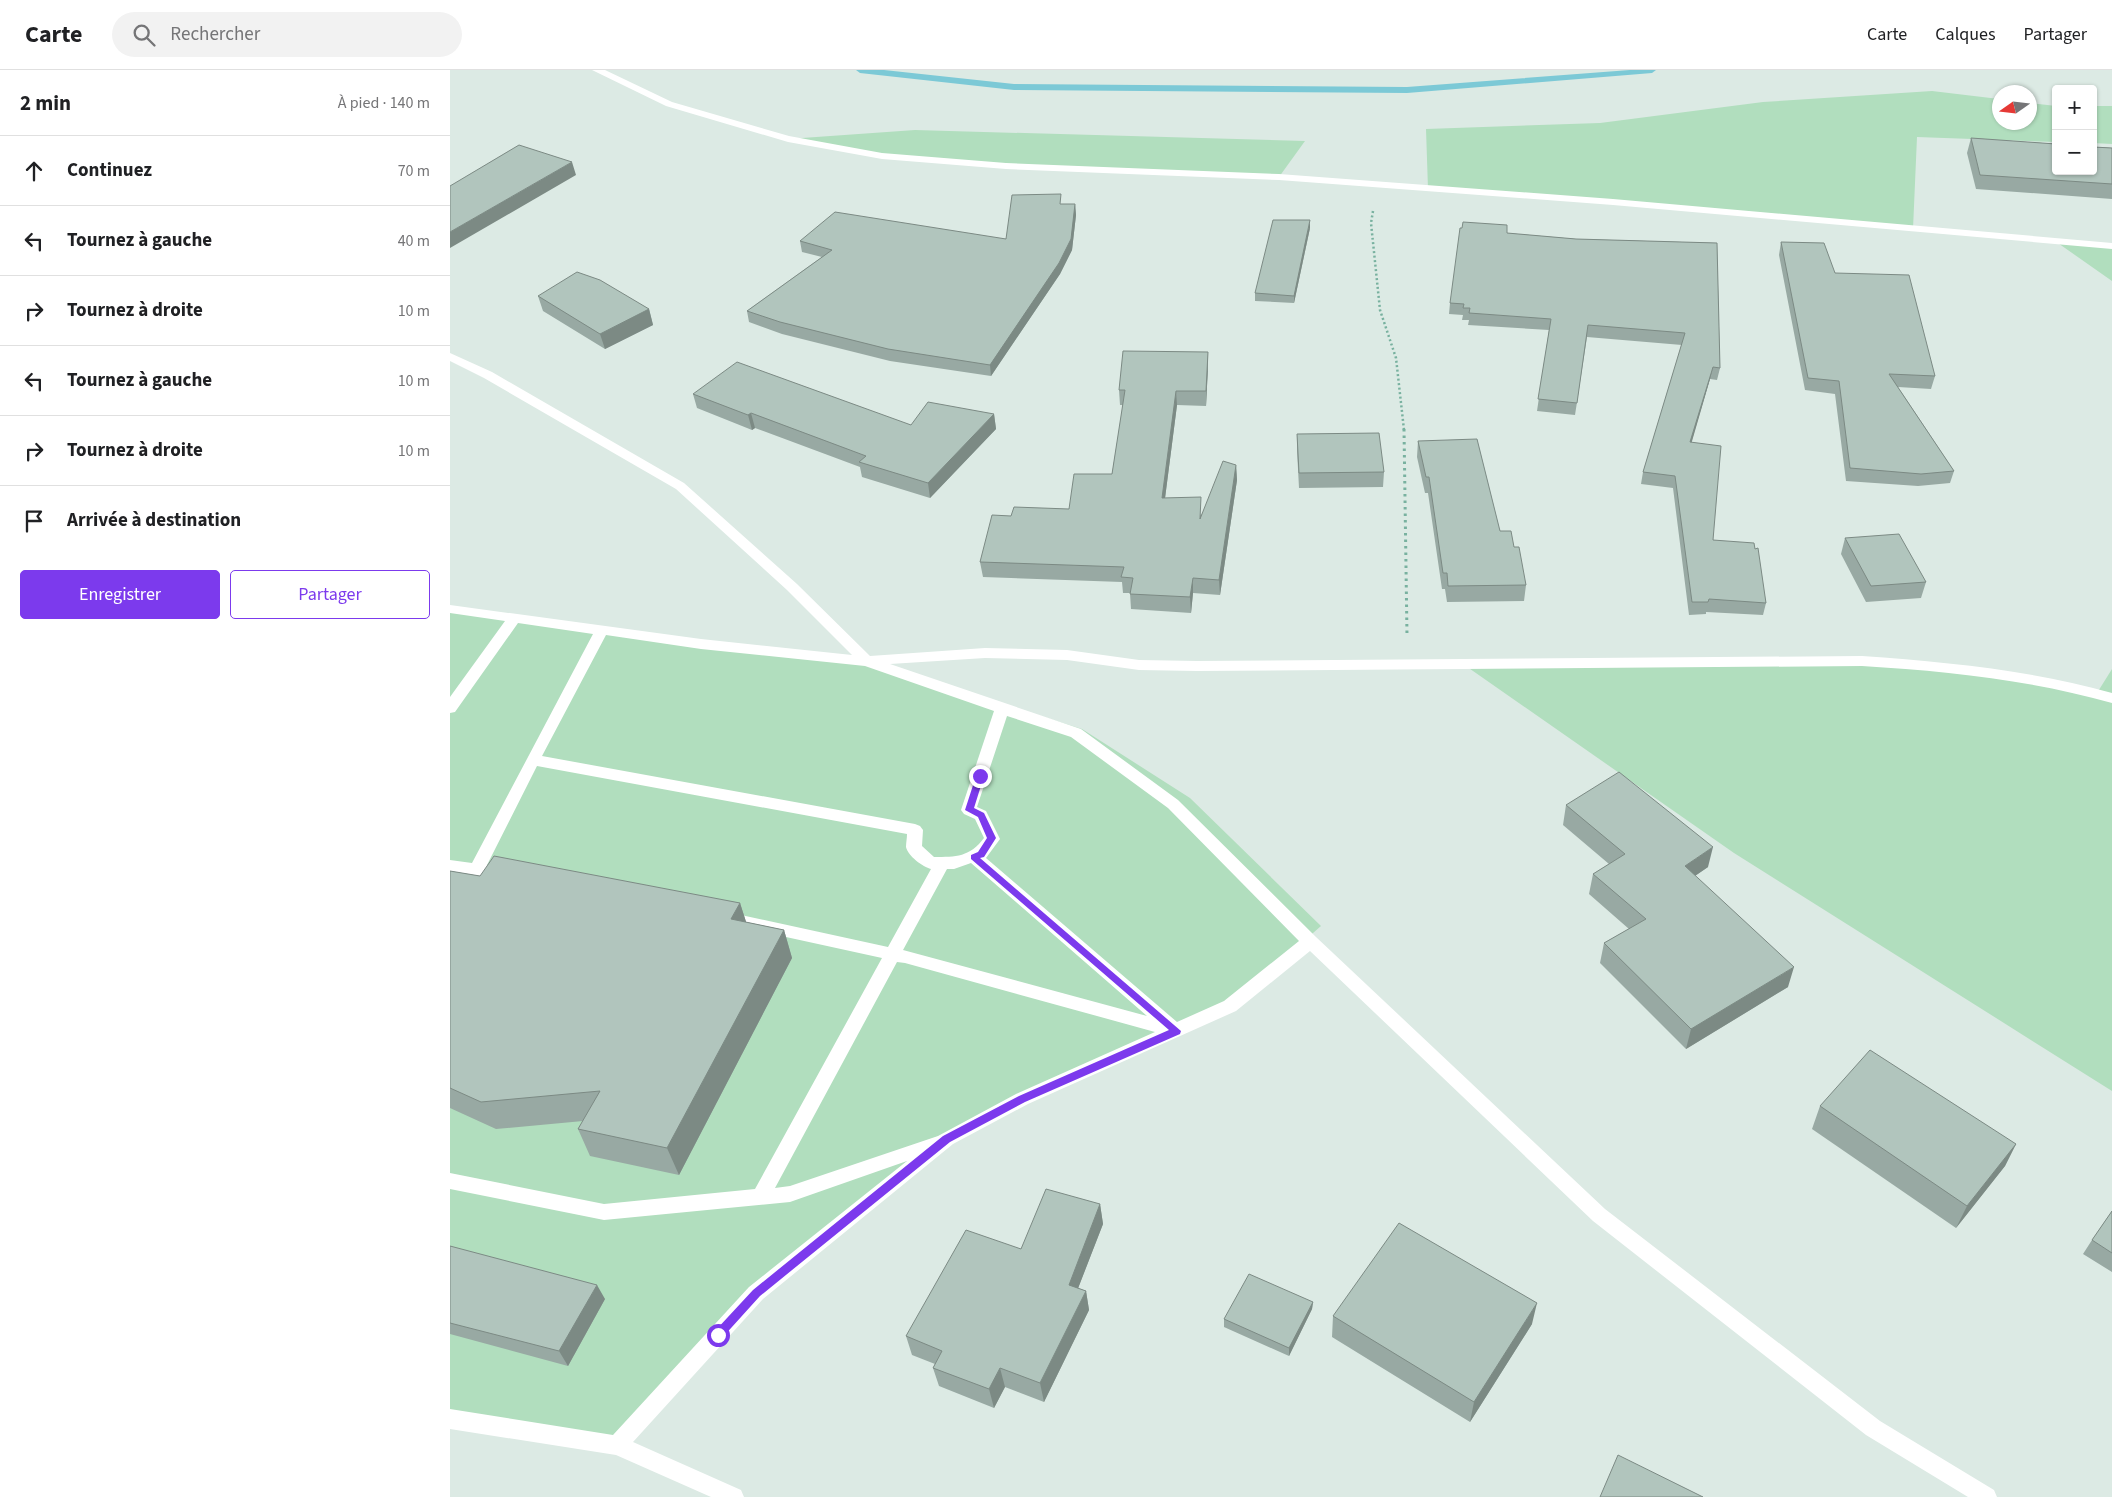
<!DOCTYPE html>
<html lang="fr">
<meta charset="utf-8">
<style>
body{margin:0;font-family:"Source Sans 3",sans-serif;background:#f2f2f2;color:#202124}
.controls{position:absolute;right:15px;top:15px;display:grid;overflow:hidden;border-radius:5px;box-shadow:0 1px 4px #0004}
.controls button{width:45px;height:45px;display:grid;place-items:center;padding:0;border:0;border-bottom:1px solid #e0e0e0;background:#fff;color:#202124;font:25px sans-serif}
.compass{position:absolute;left:1542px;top:15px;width:45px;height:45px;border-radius:50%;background:#fff;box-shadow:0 1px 4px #0004;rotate:256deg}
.stop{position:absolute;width:15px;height:15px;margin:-11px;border:4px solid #7c3aed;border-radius:50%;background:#fff}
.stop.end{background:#7c3aed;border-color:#fff;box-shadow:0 1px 5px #0008}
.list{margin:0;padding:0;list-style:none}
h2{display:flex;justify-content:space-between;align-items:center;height:65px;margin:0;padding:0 20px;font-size:21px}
h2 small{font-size:16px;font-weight:400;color:#757577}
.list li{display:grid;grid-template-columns:32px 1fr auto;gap:15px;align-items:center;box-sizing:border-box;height:70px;padding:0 20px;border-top:1px solid #e0e0e0}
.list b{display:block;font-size:19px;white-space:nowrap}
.list em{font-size:16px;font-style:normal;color:#757577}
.actions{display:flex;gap:10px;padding:15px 20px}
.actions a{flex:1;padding:11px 0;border:1px solid #7c3aed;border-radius:5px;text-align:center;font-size:18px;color:#7c3aed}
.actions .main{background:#7c3aed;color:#fff}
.icon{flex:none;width:28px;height:28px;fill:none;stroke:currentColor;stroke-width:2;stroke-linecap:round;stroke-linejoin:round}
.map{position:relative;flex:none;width:1662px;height:1427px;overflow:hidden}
header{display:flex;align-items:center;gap:30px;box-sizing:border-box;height:70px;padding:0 25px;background:#fff;border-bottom:1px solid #e0e0e0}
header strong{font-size:24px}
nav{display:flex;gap:28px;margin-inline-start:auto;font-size:18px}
.search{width:350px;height:45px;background:#f2f2f2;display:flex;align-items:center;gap:12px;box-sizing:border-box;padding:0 18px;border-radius:28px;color:#757577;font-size:19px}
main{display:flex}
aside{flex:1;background:#fff}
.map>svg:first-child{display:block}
.green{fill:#b1debe}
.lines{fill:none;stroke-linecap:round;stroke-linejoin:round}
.stream{fill:#7cc9d6;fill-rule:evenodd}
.path-far1{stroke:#78b19f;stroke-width:2.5;stroke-dasharray:2 2.5;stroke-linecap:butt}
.path{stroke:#78b19f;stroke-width:3;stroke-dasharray:2.5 4;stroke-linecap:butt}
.minor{fill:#fff;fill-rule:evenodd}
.wall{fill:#98a9a3}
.shaded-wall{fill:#7c8a84}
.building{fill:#b1c5bd;stroke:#7c8a84}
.route{fill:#7c3aed}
</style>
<header>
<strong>Carte</strong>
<div class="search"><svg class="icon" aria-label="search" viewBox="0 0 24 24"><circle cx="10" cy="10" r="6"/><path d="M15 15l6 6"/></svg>Rechercher</div>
<nav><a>Carte</a><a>Calques</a><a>Partager</a></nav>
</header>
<main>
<aside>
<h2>2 min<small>À pied · 140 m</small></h2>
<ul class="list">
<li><svg class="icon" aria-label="ahead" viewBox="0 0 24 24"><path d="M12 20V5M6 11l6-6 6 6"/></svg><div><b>Continuez</b></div><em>70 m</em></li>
<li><svg class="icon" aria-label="left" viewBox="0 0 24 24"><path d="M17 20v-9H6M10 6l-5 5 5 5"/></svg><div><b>Tournez à gauche</b></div><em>40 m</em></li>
<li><svg class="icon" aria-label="right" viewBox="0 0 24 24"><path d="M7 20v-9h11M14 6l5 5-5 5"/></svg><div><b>Tournez à droite</b></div><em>10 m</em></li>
<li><svg class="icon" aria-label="left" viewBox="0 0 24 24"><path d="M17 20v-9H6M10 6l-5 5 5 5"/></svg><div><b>Tournez à gauche</b></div><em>10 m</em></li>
<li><svg class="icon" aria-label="right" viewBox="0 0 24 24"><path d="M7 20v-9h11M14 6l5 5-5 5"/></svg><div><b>Tournez à droite</b></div><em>10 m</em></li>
<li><svg class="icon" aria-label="arrive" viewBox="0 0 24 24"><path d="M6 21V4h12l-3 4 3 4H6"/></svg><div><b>Arrivée à destination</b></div></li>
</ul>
<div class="actions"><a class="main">Enregistrer</a><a>Partager</a></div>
</aside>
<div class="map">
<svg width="1662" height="1427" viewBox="0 0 1662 1427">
<rect width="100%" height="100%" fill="#dceae4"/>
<!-- green -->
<path class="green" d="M 1482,21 L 1549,29 L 1550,52 L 1580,52 L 1580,33 L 1606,36 L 1606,72 L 1467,67 L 1463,159 L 978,119 L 976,59 L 1150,53 L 1313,32 Z
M 1643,36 L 1662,36 L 1662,74 L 1643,73 Z
M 465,60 L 855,71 L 829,107 L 556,96 L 432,86 L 338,69 Z
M 1605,171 L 1662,176 L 1662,211 Z
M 0,539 L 417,591 L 632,659 L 740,728 L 871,856 L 780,936 L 497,1069 L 306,1223 L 167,1375 L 0,1349 Z
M 1013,594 L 1486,595 L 1647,623 L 1662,599 L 1662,1021 L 1284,783 Z"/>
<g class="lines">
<!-- stream -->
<path class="stream" d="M 406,0 L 434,0 L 564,14 L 957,17 L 1180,0 L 1206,0 L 1202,3 L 957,23 L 564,20 L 410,3 Z"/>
<!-- path-far1 -->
<path class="path-far1" d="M 923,141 L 921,153 L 930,240 L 946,288 L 954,360"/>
<!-- path -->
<path class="path" d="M 954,359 L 957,566"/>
<!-- minor -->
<path class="minor" d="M 142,0 L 155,0 L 222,32 L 339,66 L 432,83 L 556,93 L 829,104 L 1163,129 L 1662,173 L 1662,179 L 1163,135 L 829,110 L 556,99 L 432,89 L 338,72 L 216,36 Z
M 0,283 L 42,302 L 234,413 L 347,514 L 420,586 L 535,578 L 617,580 L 689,590 L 747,591 L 1412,586 C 1497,592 1580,600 1662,623 L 1662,633 C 1580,610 1497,601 1412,596 L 747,601 L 689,600 L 617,590 L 535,588 L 440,594 L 631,659 L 728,730 L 866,867 L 1155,1139 L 1430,1351 L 1544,1420 L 1547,1427 L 1518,1427 L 1416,1365 L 1143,1151 L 860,881 L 786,941 L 578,1034 L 503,1074 L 313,1229 L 183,1372 L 291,1420 L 294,1427 L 261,1427 L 166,1385 L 0,1359 L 0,1339 L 163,1365 L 299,1217 L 457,1091 L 340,1132 L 154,1150 L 0,1119 L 0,1103 L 154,1134 L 305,1119 L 432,888 L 277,854 L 271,852 L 269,848 L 271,844 L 277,842 L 438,877 L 481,799 C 473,797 458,786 456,777 C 456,773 457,768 457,764 L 87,696 L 37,795 L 42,797 L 44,801 L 42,805 L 36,807 L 0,802 L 0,790 L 22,793 L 143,564 L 68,553 L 5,642 L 0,643 L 0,627 L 55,551 L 0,543 L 0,535 L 251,569 L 402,585 L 337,520 L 226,419 L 34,308 L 0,291 ZM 156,565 L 251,579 L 415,596 L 544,641 L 511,740 L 514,744 L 525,749 L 534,768 C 520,787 506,787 484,787 L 472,776 L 473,760 L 470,756 L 465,754 L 92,686 ZM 557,646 L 621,667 L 718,738 L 849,871 L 774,931 L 727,952 L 536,788 L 550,769 L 536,741 L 527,737 ZM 521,793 L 697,946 L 453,880 L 497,799 L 504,799 ZM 447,892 L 455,893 L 705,962 L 566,1024 L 488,1066 L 340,1116 L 325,1118 Z"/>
</g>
<!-- wall -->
<path class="wall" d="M 1521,68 L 1662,78 L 1662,129 L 1526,119 L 1517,83 Z
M 612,134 L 625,134 L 626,145 L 622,180 L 610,204 L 541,306 L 440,291 L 332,264 L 299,252 L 297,241 L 372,187 L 352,182 L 350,171 L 556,169 Z
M 860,158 L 844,233 L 805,231 L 805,223 Z
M 1057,163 L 1126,169 L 1267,173 L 1270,298 L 1267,310 L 1260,309 L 1241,373 L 1263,470 L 1305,479 L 1316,533 L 1313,545 L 1256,542 L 1256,544 L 1239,545 L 1223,418 L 1191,414 L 1193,402 L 1232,275 L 1137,267 L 1125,345 L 1087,341 L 1099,260 L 1018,255 L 1019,250 L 1012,250 L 1013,245 L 999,244 L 1000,233 Z
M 1331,172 L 1385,203 L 1485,306 L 1481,319 L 1448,317 L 1504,401 L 1500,413 L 1468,416 L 1396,411 L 1385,324 L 1355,320 L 1329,185 Z
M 88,226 L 199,239 L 203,255 L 155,279 L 93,241 Z
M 758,282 L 758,296 L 756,336 L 727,335 L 715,428 L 751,445 L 786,395 L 787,410 L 770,525 L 743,523 L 741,543 L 681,539 L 680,523 L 673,523 L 672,512 L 533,507 L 530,492 L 561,446 L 619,439 L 662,404 L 673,335 L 670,335 L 669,320 Z
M 243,324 L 461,355 L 544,344 L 546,359 L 480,428 L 412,407 L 410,397 L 305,358 L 302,360 L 247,338 Z
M 847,364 L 934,402 L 933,417 L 849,418 L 847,380 Z
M 968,371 L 1064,477 L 1076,515 L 1074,531 L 997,532 L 995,519 L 992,519 L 978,423 L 975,423 L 967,387 Z
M 1395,468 L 1476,512 L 1471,528 L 1416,532 L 1391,484 Z
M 1116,735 L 1258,797 L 1245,806 L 1338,917 L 1236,979 L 1150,893 L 1154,873 L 1179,859 L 1139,824 L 1143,804 L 1159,794 L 1113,755 Z
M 0,801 L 30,806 L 290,833 L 296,852 L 334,860 L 342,888 L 229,1105 L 140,1086 L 128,1059 L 133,1051 L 46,1059 L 0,1038 Z
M 1370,1036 L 1566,1074 L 1555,1096 L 1506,1158 L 1362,1059 Z
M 650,1134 L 653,1154 L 628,1218 L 636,1221 L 639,1240 L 594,1332 L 555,1317 L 544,1338 L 489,1316 L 483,1298 L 485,1294 L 462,1285 L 456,1266 L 571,1179 Z
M 1662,1141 L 1662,1202 L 1633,1184 L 1642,1170 Z
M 0,1176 L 155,1229 L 118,1296 L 0,1264 Z
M 863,1232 L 862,1239 L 839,1286 L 774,1257 L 774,1249 Z
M 883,1246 L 1082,1254 L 1020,1352 L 882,1267 Z"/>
<!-- shaded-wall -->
<path class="shaded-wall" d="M 122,92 L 126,105 L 0,178 L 0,162 Z
M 625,134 L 626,145 L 622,180 L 610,204 L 541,306 L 540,295 Z
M 860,150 L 860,158 L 844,233 L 844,226 Z
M 199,239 L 203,255 L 155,279 L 150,264 Z
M 758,282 L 758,296 L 756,336 L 756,321 Z
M 1263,297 L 1260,309 L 1238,385 L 1240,372 Z
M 726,321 L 727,335 L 713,444 L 712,428 Z
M 301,343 L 305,358 L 302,360 L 298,345 Z
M 544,344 L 546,359 L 480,428 L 478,413 Z
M 786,395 L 787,410 L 770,525 L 769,510 Z
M 743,508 L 743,523 L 741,543 L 740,527 Z
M 1263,777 L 1258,797 L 1230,816 L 1235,796 Z
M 290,833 L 299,861 L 281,849 Z
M 334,860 L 342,888 L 229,1105 L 217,1078 Z
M 1344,897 L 1338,917 L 1236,979 L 1241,959 Z
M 1566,1074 L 1555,1096 L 1506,1158 L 1517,1136 Z
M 650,1134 L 653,1154 L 622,1234 L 619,1215 Z
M 147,1215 L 155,1229 L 118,1296 L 109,1281 Z
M 636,1221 L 639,1240 L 594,1332 L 590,1313 Z
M 863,1232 L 862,1239 L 839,1286 L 839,1278 Z
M 1087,1233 L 1082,1254 L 1020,1352 L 1024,1332 Z
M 550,1298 L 555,1317 L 544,1338 L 539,1319 Z"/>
<!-- building -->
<path class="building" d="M 1521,68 L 1606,74 L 1606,101 L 1643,101 L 1643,77 L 1662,78 L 1662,114 L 1530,105 Z
M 69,75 L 122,92 L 0,162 L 0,116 Z
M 611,124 L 610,134 L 625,134 L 621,169 L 609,193 L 540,295 L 438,279 L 330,252 L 297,241 L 382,180 L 350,171 L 385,142 L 556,169 L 562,125 Z
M 823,150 L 860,150 L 844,226 L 805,223 Z
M 1013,152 L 1057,155 L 1057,163 L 1126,169 L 1267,173 L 1270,298 L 1263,297 L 1240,372 L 1271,376 L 1263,470 L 1304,473 L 1305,479 L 1308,478 L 1316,533 L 1259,529 L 1258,532 L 1242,532 L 1225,406 L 1193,402 L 1235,263 L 1138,255 L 1127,333 L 1088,329 L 1101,249 L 1019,243 L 1020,238 L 1013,238 L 1014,234 L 1000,233 L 1010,158 L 1012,158 Z
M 1331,172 L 1374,173 L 1385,203 L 1459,205 L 1485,306 L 1439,304 L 1504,401 L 1471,404 L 1400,398 L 1389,311 L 1358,308 Z
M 127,202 L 150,210 L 199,239 L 150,264 L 88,226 Z
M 673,281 L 758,282 L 756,321 L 726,321 L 712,428 L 751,427 L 750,449 L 773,391 L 786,395 L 769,510 L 743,508 L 740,527 L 680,524 L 683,508 L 671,507 L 674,497 L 530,492 L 542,445 L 561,446 L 564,437 L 619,439 L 624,404 L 662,404 L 675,320 L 669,320 Z
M 287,292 L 461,355 L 478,332 L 544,344 L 478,413 L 409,392 L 416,386 L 301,343 L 298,345 L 243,324 Z
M 929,363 L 934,402 L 849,403 L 847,364 Z
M 1027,369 L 1050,461 L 1061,461 L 1064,477 L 1069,477 L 1076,515 L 998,516 L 997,503 L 993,503 L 979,407 L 976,407 L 968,371 Z
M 1449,464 L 1476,512 L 1421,516 L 1395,468 Z
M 1169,702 L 1263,777 L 1235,796 L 1344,897 L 1241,959 L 1154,873 L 1196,849 L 1143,804 L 1175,784 L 1116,735 Z
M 44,786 L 290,833 L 281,849 L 334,860 L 217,1078 L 128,1059 L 150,1021 L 31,1032 L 0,1018 L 0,801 L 30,806 Z
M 1420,980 L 1566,1074 L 1517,1136 L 1370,1036 Z
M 596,1119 L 650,1134 L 619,1215 L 636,1221 L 590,1313 L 550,1298 L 539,1319 L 483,1298 L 492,1281 L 456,1266 L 516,1160 L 571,1179 Z
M 1662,1141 L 1662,1183 L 1642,1170 Z
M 949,1153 L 1087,1233 L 1024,1332 L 883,1246 Z
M 0,1176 L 147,1215 L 109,1281 L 0,1253 Z
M 799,1204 L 863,1232 L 839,1278 L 774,1249 Z
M 1168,1385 L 1253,1427 L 1150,1427 Z"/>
<!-- route -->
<path class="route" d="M 530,703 L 534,706 L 524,738 L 534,743 L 546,768 L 534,787 L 530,788 L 731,961 L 730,964 L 575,1032 L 500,1072 L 310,1226 L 272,1268 L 265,1268 L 263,1265 L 265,1261 L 303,1220 L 493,1066 L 569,1026 L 719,960 L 521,789 L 521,785 L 528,782 L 537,768 L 528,747 L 515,740 L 526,706 Z"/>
</svg>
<div class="controls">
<button>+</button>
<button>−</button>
</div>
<svg class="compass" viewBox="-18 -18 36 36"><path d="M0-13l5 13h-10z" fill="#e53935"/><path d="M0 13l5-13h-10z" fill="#757577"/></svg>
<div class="stop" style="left:268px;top:1265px"></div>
<div class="stop end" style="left:530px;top:706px"></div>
</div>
</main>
